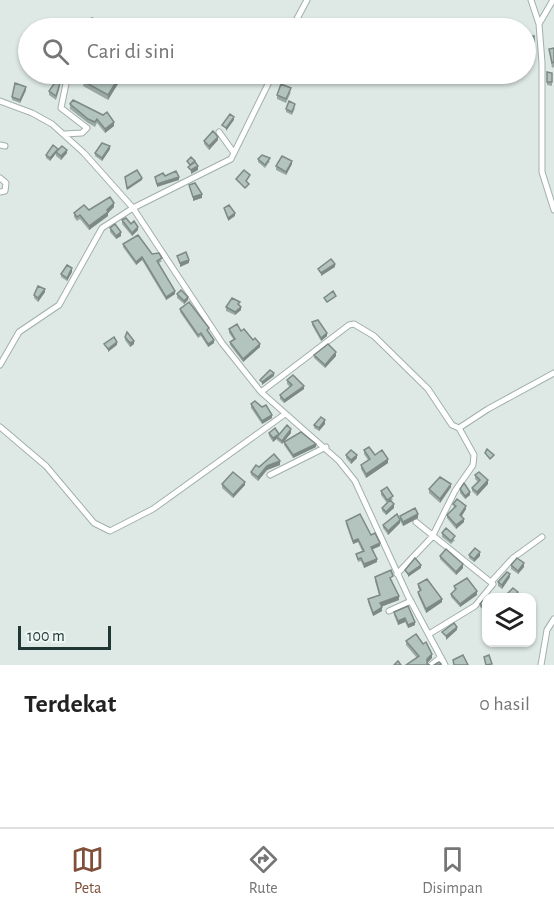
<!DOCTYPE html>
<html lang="id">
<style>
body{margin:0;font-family:"Alegreya Sans",sans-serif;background:#f6f6f6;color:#222}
.controls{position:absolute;right:18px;bottom:18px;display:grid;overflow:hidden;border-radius:12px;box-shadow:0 2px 4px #0004}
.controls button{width:54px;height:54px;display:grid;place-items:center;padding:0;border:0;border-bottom:2px solid #e0e0e0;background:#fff;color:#222;font:30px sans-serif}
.scale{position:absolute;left:18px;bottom:15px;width:93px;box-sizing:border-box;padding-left:6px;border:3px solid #203834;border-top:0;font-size:16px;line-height:21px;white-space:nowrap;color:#203834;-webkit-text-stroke:4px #eef6f3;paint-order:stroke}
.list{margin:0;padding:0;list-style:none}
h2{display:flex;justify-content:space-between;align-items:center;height:78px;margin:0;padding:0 24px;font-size:26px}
h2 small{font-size:20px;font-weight:400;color:#767676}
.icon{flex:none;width:33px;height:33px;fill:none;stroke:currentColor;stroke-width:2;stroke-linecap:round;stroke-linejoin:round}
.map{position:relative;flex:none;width:554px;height:665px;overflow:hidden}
.search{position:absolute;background:#fff;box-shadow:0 2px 4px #0004;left:18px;right:18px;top:18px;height:66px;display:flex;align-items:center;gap:15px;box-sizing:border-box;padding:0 21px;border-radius:33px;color:#767676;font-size:22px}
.sheet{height:162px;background:#fff}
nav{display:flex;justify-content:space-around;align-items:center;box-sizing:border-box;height:84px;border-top:2px solid #e0e0e0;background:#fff;font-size:16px;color:#767676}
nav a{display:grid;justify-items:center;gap:3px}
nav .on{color:#7f4f39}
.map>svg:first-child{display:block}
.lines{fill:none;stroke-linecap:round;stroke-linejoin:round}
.minor-casing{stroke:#a1b0ac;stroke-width:7}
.minor{stroke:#fff;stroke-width:5}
.wall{fill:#9aa9a3}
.shaded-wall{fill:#7d8985}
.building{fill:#b3c4be;stroke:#7d8985;stroke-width:1.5}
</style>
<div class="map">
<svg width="554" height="665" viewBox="0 0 554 665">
<rect width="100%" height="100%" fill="#dee9e5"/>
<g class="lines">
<defs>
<path id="minor" d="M 531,0 L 539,24
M 553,0 L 539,24 L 542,63 L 542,172 L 554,210
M 292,28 L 307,0
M 0,101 L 32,113 L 52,124 L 84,153 L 133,208 L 222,343 L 261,392 L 339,461 L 355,481 L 408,596 L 445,665
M 219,132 L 234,153
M 65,134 L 82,133 L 87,128 L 61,108 L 68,74
M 0,145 L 5,146
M 0,178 L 6,183 L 5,191 L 0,192
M 0,365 L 19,332 L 59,305 L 102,228 L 133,208 L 231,159 L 273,74
M 261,392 L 349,325 L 354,324 L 374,336 L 428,389 L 452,425 L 459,428 L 474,455 L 473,465 L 455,491 L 432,537 L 397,574
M 0,427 L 46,466 L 94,523 L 110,531 L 153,509 L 285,414
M 459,428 L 488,409 L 554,373
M 270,475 L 326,447
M 416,522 L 493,584 L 475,606 L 429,634
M 491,582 L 513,558 L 542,537
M 389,611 L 411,601
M 431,665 L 441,657
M 541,665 L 547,630 L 554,619"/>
</defs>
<!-- minor casing -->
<use href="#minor" class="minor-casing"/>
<!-- minor -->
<use href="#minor" class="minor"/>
</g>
<!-- wall -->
<path class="wall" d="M 527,36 L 534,36 L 534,52 L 527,52 Z
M 554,48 L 554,67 L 552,68 L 549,49 Z
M 547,72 L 552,73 L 552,86 L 547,85 Z
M 75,74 L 124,74 L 108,100 L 83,86 L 84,81 Z
M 60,87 L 56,100 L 49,95 L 49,91 Z
M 26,90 L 20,103 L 12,100 L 12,97 Z
M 291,92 L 286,103 L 277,99 L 277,95 Z
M 70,104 L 114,126 L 105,133 L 97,123 L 95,127 L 88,123 L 70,109 Z
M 295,108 L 292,115 L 286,112 L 286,109 Z
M 218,140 L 209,150 L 204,144 L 204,141 Z
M 110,149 L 102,161 L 95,156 L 95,153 Z
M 58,151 L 67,153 L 61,160 L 56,156 L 56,153 L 50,161 L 46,158 L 46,155 Z
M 258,159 L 270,161 L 265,168 L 258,162 Z
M 292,164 L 286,175 L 276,170 L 276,166 Z
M 114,207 L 108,213 L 108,216 L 89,230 L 80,219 L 77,221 L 74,217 L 74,213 Z
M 122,220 L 131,224 L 138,230 L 132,236 L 122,224 Z
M 110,228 L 121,236 L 116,239 L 110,232 Z
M 123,244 L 152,254 L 162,261 L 159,263 L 175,294 L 166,300 L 142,260 L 136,265 L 123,247 Z
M 72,272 L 67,281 L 61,277 L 61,274 Z
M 45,292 L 38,302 L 34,298 L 34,295 Z
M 177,294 L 188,300 L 184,304 L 177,298 Z
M 240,306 L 241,310 L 235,315 L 226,311 L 226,307 Z
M 180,309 L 209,332 L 214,343 L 208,347 L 201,336 L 198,338 L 180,312 Z
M 312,322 L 327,336 L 321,341 L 312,325 Z
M 229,329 L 241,331 L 260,347 L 243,362 L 230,345 L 230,342 L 234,340 L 229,333 Z
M 125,337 L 134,344 L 130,347 L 125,340 Z
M 314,355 L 336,356 L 325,368 L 314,358 Z
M 287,380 L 304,389 L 284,403 L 280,399 L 280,395 L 290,387 L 287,384 Z
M 251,404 L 272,418 L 262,424 L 251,408 Z
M 325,424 L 319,431 L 314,428 L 314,425 Z
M 269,433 L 279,434 L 291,433 L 282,444 L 277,440 L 277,438 L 273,442 L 269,436 Z
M 284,442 L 316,447 L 293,458 L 284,445 Z
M 364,450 L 375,455 L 388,463 L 366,478 L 361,469 L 361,465 L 368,460 L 364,454 Z
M 346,455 L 357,458 L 351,464 L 346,458 Z
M 280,465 L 267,470 L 258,481 L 251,475 L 251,472 L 259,467 Z
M 475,475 L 488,484 L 477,496 L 472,491 L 472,488 L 478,482 L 475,479 Z
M 222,484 L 245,485 L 233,498 L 222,488 Z
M 451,487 L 440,503 L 429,493 L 429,489 Z
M 460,489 L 470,495 L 465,499 L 460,493 Z
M 381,491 L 393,499 L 391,501 L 394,508 L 386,515 L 382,511 L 382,508 L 387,503 L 381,495 Z
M 453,504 L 466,509 L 462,516 L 464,522 L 456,529 L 447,518 L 447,515 L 454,508 Z
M 400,516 L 418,518 L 403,526 L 400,521 L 400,523 L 388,535 L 383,528 L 383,525 L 400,519 Z
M 346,521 L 380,546 L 373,549 L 377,562 L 364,568 L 361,561 L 358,562 L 356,554 L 362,551 L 358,542 L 353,544 L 346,524 Z
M 442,533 L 455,540 L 451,544 L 442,537 Z
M 469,555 L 480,556 L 474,562 L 469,558 Z
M 440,556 L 463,568 L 456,575 L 440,559 Z
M 511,565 L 524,567 L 518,574 L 511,569 Z
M 375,577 L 393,580 L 391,581 L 399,600 L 381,607 L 382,611 L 373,616 L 368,602 L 368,599 L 379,595 L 375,581 Z
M 510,577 L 502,589 L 498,586 L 498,582 Z
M 418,584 L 442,602 L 426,613 L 418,595 L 418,592 L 420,591 L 418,588 Z
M 454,586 L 477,595 L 460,607 L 451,597 L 451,594 L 455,590 Z
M 486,598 L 486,612 L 480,607 L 480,604 Z
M 394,612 L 415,625 L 408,628 L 405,622 L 398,625 L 394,615 Z
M 406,641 L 432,658 L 427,663 L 427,664 L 417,658 L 406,645 Z"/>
<!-- shaded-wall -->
<path class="shaded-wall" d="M 121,74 L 124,74 L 108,100 L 108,95 Z
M 26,87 L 26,90 L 20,103 L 20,100 Z
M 234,117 L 234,120 L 226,131 L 226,128 Z
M 114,122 L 114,126 L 105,133 L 105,129 Z
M 218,137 L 218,140 L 209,150 L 209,146 Z
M 110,146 L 110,149 L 102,161 L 102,158 Z
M 58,149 L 58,151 L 50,161 L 50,158 Z
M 67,150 L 67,153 L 61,160 L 61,156 Z
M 292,161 L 292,164 L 286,175 L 286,172 Z
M 198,166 L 198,170 L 191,174 L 191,170 Z
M 179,177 L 179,180 L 157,187 L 157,184 Z
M 142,178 L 142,180 L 127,190 L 127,188 Z
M 202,194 L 202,198 L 193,201 L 193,197 Z
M 114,203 L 114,207 L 108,213 L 108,216 L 89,230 L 89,226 Z
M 235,213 L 235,216 L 228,221 L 228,218 Z
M 138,227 L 138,230 L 132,236 L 132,233 Z
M 121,232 L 121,236 L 116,239 L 116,236 Z
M 142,257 L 142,260 L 136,265 L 136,262 Z
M 189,260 L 189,263 L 180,267 L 180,263 Z
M 335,264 L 335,267 L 321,276 L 321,273 Z
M 72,268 L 72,272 L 67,281 L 67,278 Z
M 45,289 L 45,292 L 38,302 L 38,298 Z
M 175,291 L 175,294 L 166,300 L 166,297 Z
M 188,297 L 188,300 L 184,304 L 184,301 Z
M 241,307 L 241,310 L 235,315 L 235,312 Z
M 327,333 L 327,336 L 321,341 L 321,338 Z
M 214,340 L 214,343 L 208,347 L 208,344 Z
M 134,341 L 134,344 L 130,347 L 130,343 Z
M 117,342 L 117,345 L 108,352 L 108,349 Z
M 260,344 L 260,347 L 243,362 L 243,359 Z
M 336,352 L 336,356 L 325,368 L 325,365 Z
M 274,373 L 274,376 L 262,385 L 262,382 Z
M 304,386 L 304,389 L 284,403 L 284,400 Z
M 272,415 L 272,418 L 262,424 L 262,421 Z
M 325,420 L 325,424 L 319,431 L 319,428 Z
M 291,429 L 291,433 L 282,444 L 282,441 Z
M 279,434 L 279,437 L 273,442 L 273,438 Z
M 316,444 L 316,447 L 293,458 L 293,455 Z
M 357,455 L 357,458 L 351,464 L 351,460 Z
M 388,459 L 388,463 L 366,478 L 366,474 Z
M 280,461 L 280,465 L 267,470 L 258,481 L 258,477 L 267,466 Z
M 488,480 L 488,484 L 477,496 L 477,492 Z
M 245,482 L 245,485 L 233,498 L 233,495 Z
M 451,484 L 451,487 L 440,503 L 440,499 Z
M 470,492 L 470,495 L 465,499 L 465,496 Z
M 394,504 L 394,508 L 386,515 L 386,512 Z
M 466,506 L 466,509 L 460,518 L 460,515 Z
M 418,514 L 418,518 L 403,526 L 403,522 Z
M 464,519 L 464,522 L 456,529 L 456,525 Z
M 400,520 L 400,523 L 388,535 L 388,531 Z
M 358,539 L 358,542 L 353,544 L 353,541 Z
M 380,543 L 380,546 L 371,550 L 371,547 Z
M 480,552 L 480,556 L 474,562 L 474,559 Z
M 377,559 L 377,562 L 364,568 L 364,564 Z
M 524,563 L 524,567 L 518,574 L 518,571 Z
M 463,564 L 463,568 L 456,575 L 456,572 Z
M 421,565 L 421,568 L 408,577 L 408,574 Z
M 510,574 L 510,577 L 502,589 L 502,585 Z
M 477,591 L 477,595 L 460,607 L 460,604 Z
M 399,596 L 399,600 L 380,607 L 380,603 Z
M 442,599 L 442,602 L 426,613 L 426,609 Z
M 382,607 L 382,611 L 373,616 L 373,613 Z
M 405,618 L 405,622 L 398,625 L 398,621 Z
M 415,622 L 415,625 L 408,628 L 408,625 Z
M 457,627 L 457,630 L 446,640 L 446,636 Z
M 432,654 L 432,658 L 427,663 L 427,659 Z"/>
<!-- building -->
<path class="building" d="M 92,18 L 98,21 L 95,25 L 101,28 L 88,28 Z
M 527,36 L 534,36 L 534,48 L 527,48 Z
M 554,48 L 554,62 L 552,63 L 549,49 Z
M 547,72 L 552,73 L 552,82 L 547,82 Z
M 81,74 L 121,74 L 108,95 L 83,81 L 86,77 Z
M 56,81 L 60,83 L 56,96 L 49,91 Z
M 15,83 L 26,87 L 20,100 L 12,97 Z
M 281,84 L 291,88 L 286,99 L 277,95 Z
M 73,100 L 103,115 L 107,112 L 114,122 L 105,129 L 97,119 L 95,122 L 88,119 L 70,104 Z
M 289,101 L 295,104 L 292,112 L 286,109 Z
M 230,114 L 234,117 L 226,128 L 222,125 Z
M 213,131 L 218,137 L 209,146 L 204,141 Z
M 102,143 L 110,146 L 102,158 L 95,153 Z
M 53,145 L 58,149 L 50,158 L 46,155 Z
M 62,146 L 67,150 L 61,156 L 56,152 Z
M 262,155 L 270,158 L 265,165 L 258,159 Z
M 282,156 L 292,161 L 286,172 L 276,166 Z
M 191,157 L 195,161 L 190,165 L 187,161 Z
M 195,162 L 198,166 L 191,170 L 188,167 Z
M 137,170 L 142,178 L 127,188 L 125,177 Z
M 244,170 L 250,175 L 246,181 L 249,184 L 245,188 L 236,179 Z
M 176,171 L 179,177 L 157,184 L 155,177 L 163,173 L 165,176 Z
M 195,183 L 202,194 L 193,197 L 189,185 Z
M 110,197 L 114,203 L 107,210 L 108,212 L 89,226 L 80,215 L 77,217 L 74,213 L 84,205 L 89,210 Z
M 229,205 L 235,213 L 228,218 L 224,208 Z
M 126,218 L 131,224 L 134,221 L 138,227 L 132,233 L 122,220 Z
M 115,224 L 121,232 L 116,236 L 110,228 Z
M 138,235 L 152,254 L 159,253 L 162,258 L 157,261 L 175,291 L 166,297 L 142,257 L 136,262 L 123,244 Z
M 186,252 L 189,260 L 180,263 L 177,256 Z
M 331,259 L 335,264 L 321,273 L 318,269 Z
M 67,265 L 72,268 L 67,278 L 61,274 Z
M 38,286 L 45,289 L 38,298 L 34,295 Z
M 181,290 L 188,297 L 184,301 L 177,294 Z
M 333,291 L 336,296 L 327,302 L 324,298 Z
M 232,298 L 240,302 L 238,304 L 241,307 L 235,312 L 226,307 Z
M 189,302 L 209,328 L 207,330 L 214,340 L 208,344 L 201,333 L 198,335 L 180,309 Z
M 318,320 L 327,333 L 321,338 L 312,322 Z
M 237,324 L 241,331 L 244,329 L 253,340 L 255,338 L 260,344 L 243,359 L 230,342 L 235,339 L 229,329 Z
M 127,332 L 134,341 L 130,343 L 125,337 Z
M 114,337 L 117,342 L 108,349 L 104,344 Z
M 328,344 L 336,352 L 325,365 L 314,355 Z
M 270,370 L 274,373 L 262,382 L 260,380 Z
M 293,375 L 304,386 L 284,400 L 280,395 L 292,385 L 287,380 Z
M 255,401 L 262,407 L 266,405 L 272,415 L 262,421 L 251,404 Z
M 321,417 L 325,420 L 319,428 L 314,425 Z
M 287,425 L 291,429 L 282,441 L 277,437 Z
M 275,428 L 279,434 L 273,438 L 269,433 Z
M 301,432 L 316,444 L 293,455 L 284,442 Z
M 369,447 L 375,455 L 382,450 L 388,459 L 366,474 L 361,465 L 370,459 L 364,450 Z
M 487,449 L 494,455 L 490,459 L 485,453 Z
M 351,450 L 357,455 L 351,460 L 346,455 Z
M 274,454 L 280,461 L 267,466 L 258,477 L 251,472 L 256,465 L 259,467 Z
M 233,472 L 245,482 L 233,495 L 222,484 Z
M 479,472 L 488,480 L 477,492 L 472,488 L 480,480 L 475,475 Z
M 440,477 L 451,484 L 440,499 L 429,489 Z
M 464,483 L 470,492 L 465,496 L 460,489 Z
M 387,487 L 393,496 L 387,500 L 381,491 Z
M 457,499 L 466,506 L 460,515 L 464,519 L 456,525 L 447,515 L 456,506 L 453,504 Z
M 390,500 L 394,504 L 386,512 L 382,508 Z
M 415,508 L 418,514 L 403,522 L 400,516 Z
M 360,514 L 371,535 L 375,533 L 380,543 L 371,547 L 377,559 L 364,564 L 361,558 L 358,559 L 356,554 L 364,551 L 358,539 L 353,541 L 346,521 Z
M 397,514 L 400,520 L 388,531 L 383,525 Z
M 446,528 L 455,536 L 451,541 L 442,533 Z
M 475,548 L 480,552 L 474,559 L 469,555 Z
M 446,549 L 463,564 L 456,572 L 440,556 Z
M 415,558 L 421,565 L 408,574 L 405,570 Z
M 517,558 L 524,563 L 518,571 L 511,565 Z
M 391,570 L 393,576 L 390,578 L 399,596 L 380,603 L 382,607 L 373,613 L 368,599 L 380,595 L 375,577 Z
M 507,572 L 510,574 L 502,585 L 498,582 Z
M 467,578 L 477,591 L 460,604 L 451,594 L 456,589 L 454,586 Z
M 427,579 L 442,599 L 426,609 L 418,592 L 421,590 L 418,584 Z
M 513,588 L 518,592 L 513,597 L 508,593 Z
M 486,597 L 486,609 L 480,604 Z
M 408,606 L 415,622 L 408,625 L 405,618 L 398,621 L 394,612 Z
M 454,623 L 457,627 L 446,636 L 442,632 Z
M 416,634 L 423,644 L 426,642 L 432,654 L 427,659 L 427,664 L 430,665 L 406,665 L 419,656 L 406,641 Z
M 463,655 L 468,665 L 454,665 L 453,660 Z
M 489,655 L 492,664 L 486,665 L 484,657 Z
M 398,661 L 401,665 L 394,665 Z
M 439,662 L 441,664 L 439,665 L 434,665 Z"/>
</svg>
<div class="controls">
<button><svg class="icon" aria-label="layers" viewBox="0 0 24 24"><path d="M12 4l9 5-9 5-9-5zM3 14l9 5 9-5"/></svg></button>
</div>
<div class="scale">100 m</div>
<div class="search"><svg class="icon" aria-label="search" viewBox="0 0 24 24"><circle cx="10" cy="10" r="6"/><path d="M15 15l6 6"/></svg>Cari di sini</div>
</div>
<section class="sheet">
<h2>Terdekat<small>0 hasil</small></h2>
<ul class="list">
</ul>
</section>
<nav>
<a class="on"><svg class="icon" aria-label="map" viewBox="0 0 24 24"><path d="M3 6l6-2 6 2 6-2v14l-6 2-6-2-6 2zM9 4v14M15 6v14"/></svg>Peta</a>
<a><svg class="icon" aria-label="directions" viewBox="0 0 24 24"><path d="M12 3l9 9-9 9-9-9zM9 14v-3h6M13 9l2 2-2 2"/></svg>Rute</a>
<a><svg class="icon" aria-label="saved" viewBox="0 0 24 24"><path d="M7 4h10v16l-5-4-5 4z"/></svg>Disimpan</a>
</nav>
